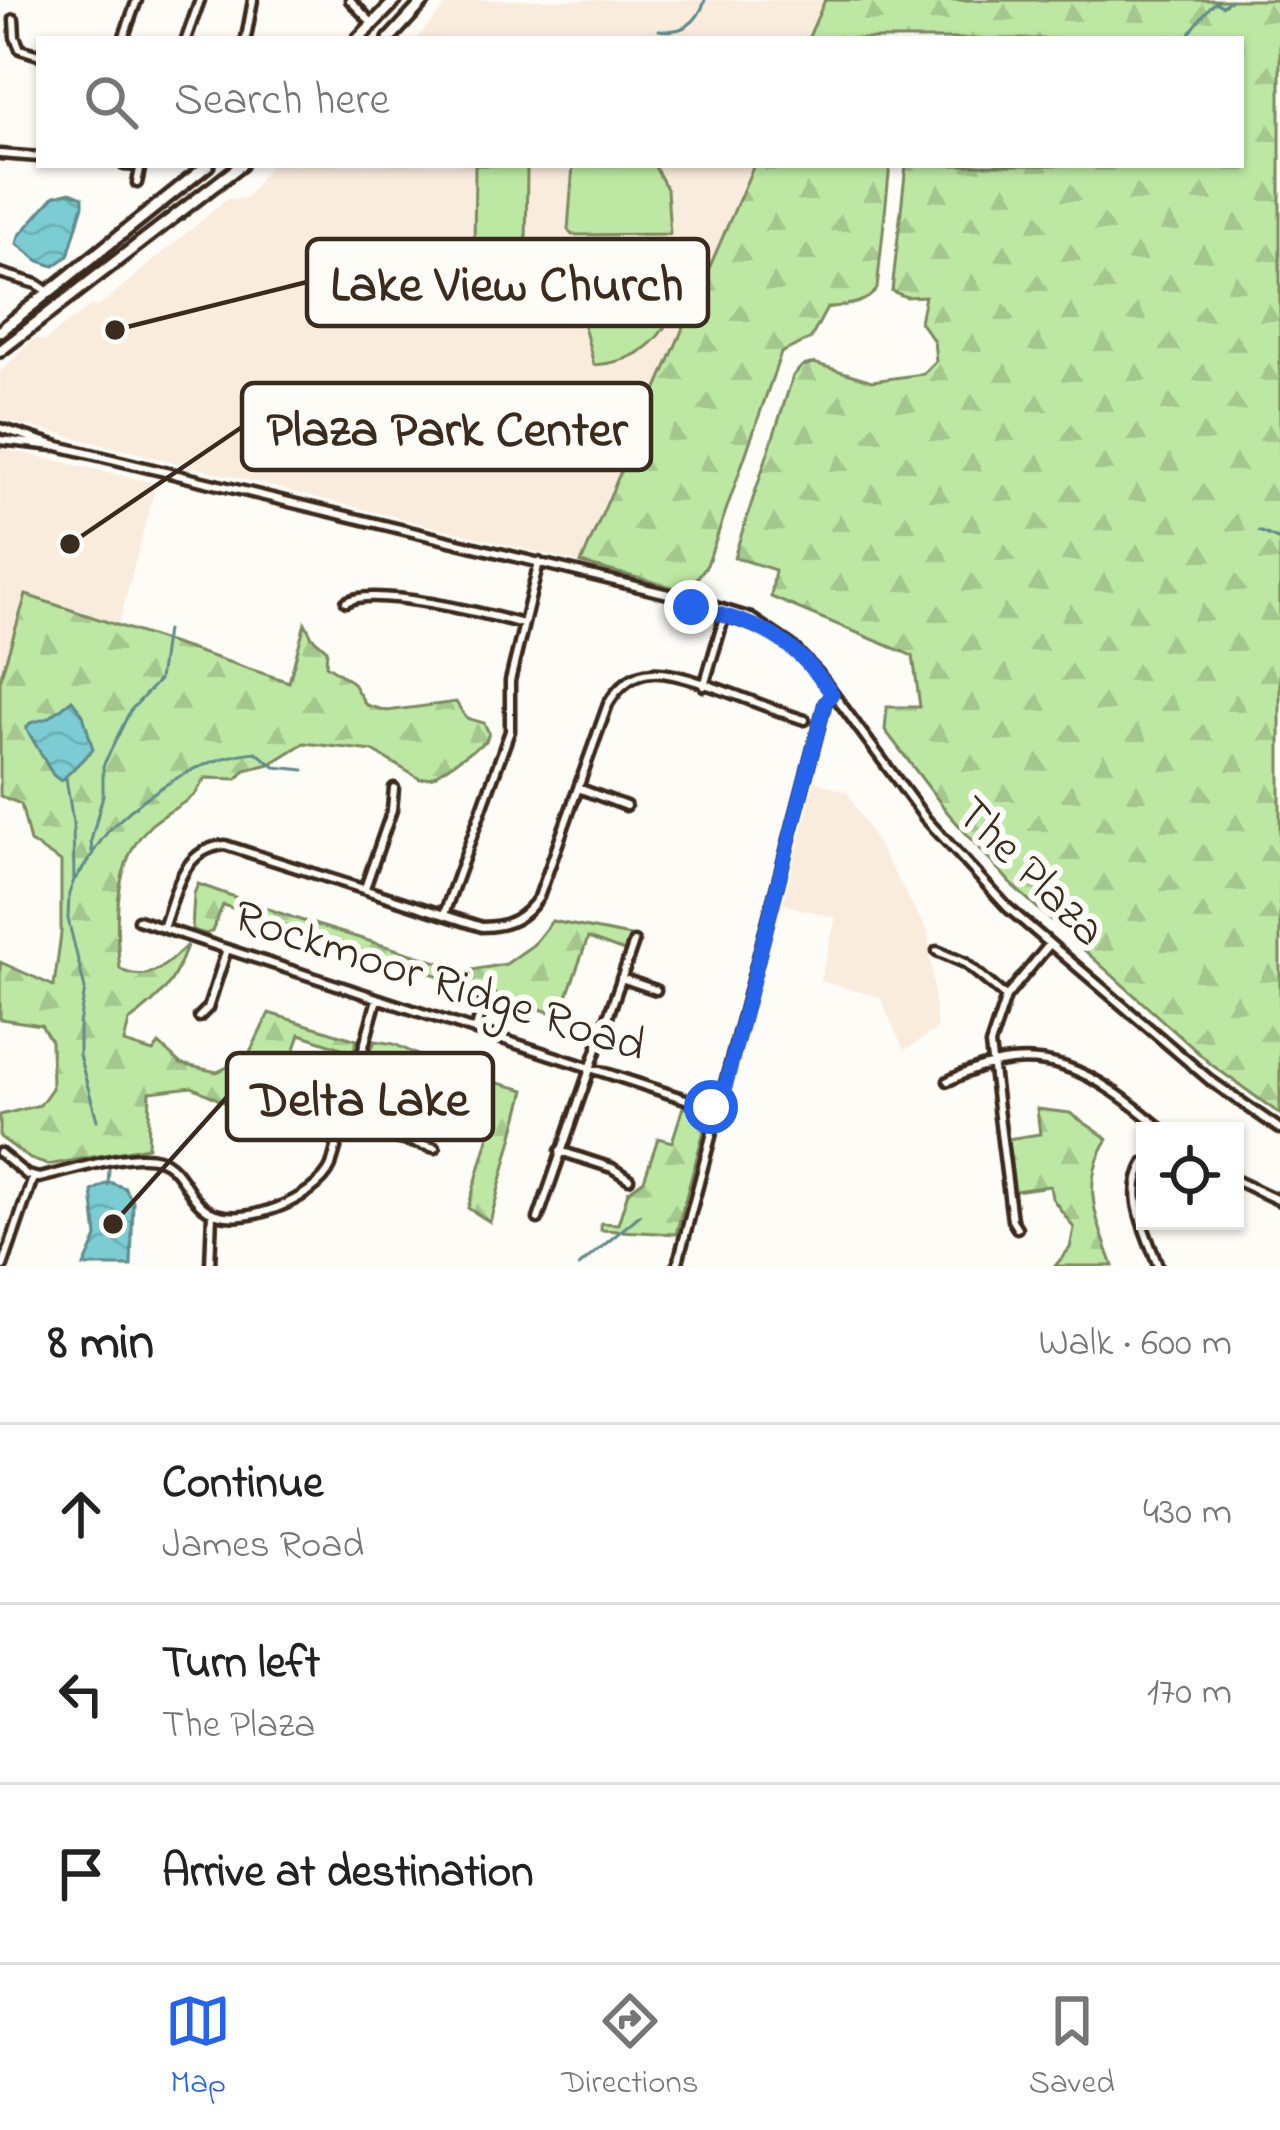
<!DOCTYPE html>
<meta charset="utf-8">
<style>
body{margin:0;font-family:"Indie Flower",sans-serif;background:#f6f6f6;color:#222}
.controls{position:absolute;right:36px;bottom:36px;display:grid;overflow:hidden;border-radius:0px;box-shadow:0 3px 9px #0004}
.controls button{width:108px;height:108px;display:grid;place-items:center;padding:0;border:0;border-bottom:3px solid #e0e0e0;background:#fff;color:#222;font:60px sans-serif}
.stop{position:absolute;width:36px;height:36px;margin:-27px;border:9px solid #2563eb;border-radius:50%;background:#fff}
.stop.end{background:#2563eb;border-color:#fff;box-shadow:0 3px 12px #0008}
.list{margin:0;padding:0;list-style:none}
h2{display:flex;justify-content:space-between;align-items:center;height:156px;margin:0;padding:0 48px;font-size:51px}
h2 small{font-size:39px;font-weight:400;color:#767676}
.list li{display:grid;grid-template-columns:78px 1fr auto;gap:36px;align-items:center;box-sizing:border-box;height:180px;padding:0 48px;border-top:3px solid #e0e0e0}
.list b{display:block;font-size:45px;white-space:nowrap}
.list p{margin:0;font-size:39px;white-space:nowrap;color:#767676}
.list em{font-size:39px;font-style:normal;color:#767676}
.icon{flex:none;width:66px;height:66px;fill:none;stroke:currentColor;stroke-width:2;stroke-linecap:round;stroke-linejoin:round}
.map{position:relative;flex:none;width:1280px;height:1266px;overflow:hidden}
.search{position:absolute;background:#fff;box-shadow:0 3px 9px #0004;left:36px;right:36px;top:36px;height:132px;display:flex;align-items:center;gap:30px;box-sizing:border-box;padding:0 42px;border-radius:0px;color:#767676;font-size:45px}
.sheet{height:696px;background:#fff}
nav{display:flex;justify-content:space-around;align-items:center;box-sizing:border-box;height:168px;border-top:3px solid #e0e0e0;background:#fff;font-size:33px;color:#767676}
nav a{display:grid;justify-items:center;gap:6px}
nav .on{color:#2563eb}
.map>svg:first-child{display:block}
.built{fill:#faecdd}
.forest{fill:url(#forest-firs);stroke:#7c8961;stroke-width:3}
.pitch{fill:#bde8a4;stroke:#7c8961;stroke-width:3}
.water{fill:url(#water-waves);stroke:#618b8b;stroke-width:3}
.lines{fill:none;stroke-linecap:round;stroke-linejoin:round}
.stream{stroke:#618b8b;stroke-width:3}
.minor-casing{stroke:#3b2a1e;stroke-width:15}
.major-casing{stroke:#3b2a1e;stroke-width:18}
.minor{stroke:#fdfcf7;stroke-width:6}
.major{stroke:#fdfcf7;stroke-width:9}
.route{stroke:#2563eb;stroke-width:15}
.labels{text-anchor:middle;dominant-baseline:central;stroke-width:12;stroke-linejoin:round;paint-order:stroke}
.street-label{font-size:48px;fill:#3b2a1e;stroke:#fdfcf7}
.leader{fill:none;stroke:#3b2a1e;stroke-width:4.5}
.callout-dot{fill:#3b2a1e;stroke:#fdfcf7;stroke-width:4.5}
.callout{fill:#fdfcf7;stroke:#3b2a1e;stroke-width:4.5}
.callout-label{font-size:51px;text-anchor:middle;font-weight:bold;fill:#3b2a1e}
</style>
<div class="map">
<svg width="1280" height="1266" viewBox="0 0 1280 1266">
<defs>
<pattern id="forest-firs" width="22" height="20" patternUnits="userSpaceOnUse" patternTransform="scale(3)"><rect width="22" height="20" fill="#bde8a4"/><path d="M5 1l3.5 6h-7zM16 11l3.5 6h-7z" fill="#a3c78d"/></pattern>
<pattern id="water-waves" width="16" height="10" patternUnits="userSpaceOnUse" patternTransform="scale(3)"><rect width="16" height="10" fill="#7bccd3"/><path d="M0 5q4-4 8 0t8 0" fill="none" stroke="#6bafb5"/></pattern>
</defs>
<rect width="100%" height="100%" fill="#fdfcf7"/>
<filter id="ink" filterUnits="userSpaceOnUse"><feTurbulence type="fractalNoise" baseFrequency=".00833" numOctaves="2"/><feDisplacementMap in="SourceGraphic" scale="24" xChannelSelector="R" yChannelSelector="G"/><feConvolveMatrix kernelMatrix="1 2 1 2 8 2 1 2 1" color-interpolation-filters="sRGB"/></filter>
<g filter="url(#ink)">
<!-- built -->
<path class="built" d="M 451,0 L 825,0 L 808,39 L 416,39 Z
M 270,165 L 754,165 L 581,563 L 0,419 L 0,372 L 35,338 L 45,341 L 91,305 L 98,307 L 227,199 L 246,198 Z
M 0,448 L 156,483 L 119,624 L 26,595 L 0,679 Z
M 815,781 L 847,792 L 928,932 L 937,1029 L 904,1051 L 880,997 L 820,981 L 836,918 L 783,904 Z"/>
<!-- forest -->
<path class="forest" d="M 825,0 L 1280,0 L 1280,1114 L 1212,1065 L 1014,887 L 948,813 L 885,730 L 887,707 L 920,707 L 913,656 L 771,597 L 775,570 L 734,557 L 793,376 L 802,366 L 814,363 L 872,381 L 923,374 L 936,361 L 934,341 L 920,322 L 925,296 L 906,297 L 892,291 L 906,165 L 1241,165 L 1241,39 L 808,39 Z
M 754,165 L 890,165 L 877,289 C 866,305 844,305 827,308 L 811,338 L 781,353 L 707,565 L 687,591 L 581,563 Z
M 26,595 L 289,682 L 305,623 L 312,637 L 327,650 L 326,665 L 352,682 L 366,705 L 387,711 L 456,702 L 466,718 L 484,723 L 489,733 L 486,741 L 433,777 L 420,779 L 373,751 L 304,743 L 270,764 L 245,770 L 237,779 L 206,778 C 201,782 199,788 196,793 C 191,800 160,816 150,826 C 113,860 115,923 120,969 C 148,985 168,964 187,945 C 176,981 160,999 129,1021 L 124,1043 L 153,1052 L 159,1044 L 181,1064 L 217,1072 L 248,1057 L 269,1013 L 357,1040 L 353,1052 L 300,1034 L 270,1124 L 192,1087 L 150,1092 L 148,1147 L 48,1165 L 30,1159 L 0,1137 L 0,1115 L 40,1105 L 52,1088 L 51,1041 L 41,1025 L 0,1019 L 0,962 L 54,986 L 61,934 L 61,862 L 30,842 L 21,804 L 0,796 L 0,679 Z
M 198,884 L 297,919 L 467,971 L 506,964 L 533,945 L 552,921 L 630,936 L 624,951 L 588,938 L 562,1010 L 564,1017 L 223,905 L 212,931 L 206,934 L 192,930 L 194,894 Z
M 375,1041 L 394,1044 L 452,1071 L 525,1090 L 490,1222 L 468,1208 L 497,1108 L 419,1067 L 368,1056 Z
M 683,1107 L 703,1114 L 707,1120 L 676,1234 L 601,1230 L 601,1223 L 618,1224 L 628,1192 L 644,1180 L 658,1138 L 672,1142 Z
M 1037,1109 L 1070,1113 L 1108,1139 C 1079,1184 1097,1220 1113,1266 L 1055,1266 L 1070,1248 L 1074,1228 L 1052,1198 L 1050,1186 L 1015,1191 L 1007,1139 L 1040,1134 Z"/>
<!-- pitch -->
<path class="pitch" d="M 475,165 L 527,165 L 526,255 L 474,255 Z
M 573,165 L 654,165 L 667,189 L 670,234 L 572,235 L 568,230 Z
M 671,247 C 689,309 660,361 594,365 L 569,268 L 575,261 Z"/>
<!-- water -->
<path class="water" d="M 70,192 L 83,197 L 83,205 L 68,256 L 54,266 L 39,261 L 17,244 L 19,236 L 54,196 Z
M 72,700 L 83,715 L 93,749 L 61,781 L 53,775 L 26,728 L 30,723 L 49,718 Z
M 109,1182 L 125,1188 L 133,1202 L 131,1266 L 84,1266 L 97,1237 L 92,1191 Z"/>
<g class="lines">
<!-- stream -->
<path class="stream" d="M 659,30 C 682,34 698,23 705,0
M 1185,39 C 1193,30 1208,6 1216,2 L 1222,6 L 1231,0
M 1259,531 L 1280,540
M 66,778 L 73,823 L 74,880 L 69,894 L 68,919 L 85,989 L 79,1024 L 79,1055 L 97,1120
M 92,852 L 91,841 L 103,795 L 103,766 L 130,711 L 159,680 L 166,630
M 75,879 C 90,862 97,841 114,825 C 152,789 202,757 256,752 L 275,767 L 304,770
M 108,1185 L 109,1169
M 579,1266 L 640,1215"/>
<defs>
<path id="minor" d="M 350,0 L 373,24
M 14,19 L 15,37 L 20,49 L 39,55
M 246,38 L 253,0
M 123,39 L 137,0
M 186,39 L 200,0
M 0,154 L 39,157
M 124,165 L 141,166
M 137,183 L 141,165
M 0,273 L 37,284 L 50,293
M 0,428 L 58,446 L 693,600 L 751,618 L 791,645 L 818,673 L 925,818 L 1008,908 L 1211,1081 L 1280,1129
M 0,440 L 54,446
M 674,600 L 764,628
M 346,602 C 372,585 490,615 523,624
M 704,686 L 725,615
M 578,788 L 626,806
M 365,888 L 392,810 L 394,788
M 444,914 L 510,731 L 510,681 L 539,562
M 138,920 L 719,1110
M 163,928 C 176,893 181,849 225,845 L 482,927 C 508,927 525,918 539,897 L 608,704 C 618,687 632,674 652,673 C 683,670 769,710 805,720
M 937,951 L 965,963 L 1006,997
M 621,978 L 656,990
M 199,1017 L 208,1008 L 227,949
M 475,1031 L 487,991
M 948,1081 C 1040,1035 1093,1071 1164,1131
M 341,1124 L 435,1148
M 560,1151 L 612,1168 L 629,1179
M 0,1153 L 27,1175 L 39,1178 C 68,1172 130,1150 158,1159 C 182,1166 188,1200 209,1211 C 241,1229 317,1199 331,1166 L 377,999
M 1145,1162 C 1124,1196 1146,1231 1158,1266
M 1235,1180 L 1280,1201
M 538,1219 L 634,942
M 1017,1228 L 1012,1220 L 990,1045 L 1006,997 L 1049,945
M 3,1266 L 33,1178
M 210,1266 L 212,1213
M 677,1266 L 825,703 L 832,694"/>
<path id="major" d="M 358,39 L 396,0
M 389,39 L 425,0
M 0,331 L 208,165
M 0,351 L 241,165"/>
</defs>
<!-- minor casing -->
<use href="#minor" class="minor-casing"/>
<!-- major casing -->
<use href="#major" class="major-casing"/>
<!-- minor -->
<use href="#minor" class="minor"/>
<!-- major -->
<use href="#major" class="major"/>
</g>
</g>
<g class="lines" filter="url(#ink)">
<!-- route -->
<path class="route" d="M 691,607 C 758,623 792,636 832,694 L 825,703 L 719,1110 L 711,1107"/>
</g>
<g class="labels">
<!-- street labels -->
<g class="street-label">
<text transform="translate(1029 873) rotate(45)">The Plaza</text>
<text transform="translate(439 983) rotate(18)">Rockmoor Ridge Road</text>
</g>
</g>
<!-- callouts -->
<path class="leader" d="M115 330L307 282M70 544L242 427M113 1224L227 1097"/>
<g class="callout-dot">
<circle cx="115" cy="330" r="12"/>
<circle cx="70" cy="544" r="12"/>
<circle cx="113" cy="1224" r="12"/>
</g>
<g class="callout">
<rect x="307" y="239" width="401" height="87" rx="12"/>
<rect x="242" y="383" width="409" height="87" rx="12"/>
<rect x="227" y="1053" width="266" height="87" rx="12"/>
</g>
<g class="callout-label">
<text x="507" y="300">Lake View Church</text>
<text x="447" y="445">Plaza Park Center</text>
<text x="360" y="1115">Delta Lake</text>
</g>
</svg>
<div class="controls">
<button><svg class="icon" aria-label="locate" viewBox="0 0 24 24"><circle cx="12" cy="12" r="6"/><path d="M12 2v4M12 18v4M2 12h4M18 12h4"/></svg></button>
</div>
<div class="stop" style="left:711px;top:1107px"></div>
<div class="stop end" style="left:691px;top:607px"></div>
<div class="search"><svg class="icon" aria-label="search" viewBox="0 0 24 24"><circle cx="10" cy="10" r="6"/><path d="M15 15l6 6"/></svg>Search here</div>
</div>
<section class="sheet">
<h2>8 min<small>Walk · 600 m</small></h2>
<ul class="list">
<li><svg class="icon" aria-label="ahead" viewBox="0 0 24 24"><path d="M12 20V5M6 11l6-6 6 6"/></svg><div><b>Continue</b><p>James Road</p></div><em>430 m</em></li>
<li><svg class="icon" aria-label="left" viewBox="0 0 24 24"><path d="M17 20v-9H6M10 6l-5 5 5 5"/></svg><div><b>Turn left</b><p>The Plaza</p></div><em>170 m</em></li>
<li><svg class="icon" aria-label="arrive" viewBox="0 0 24 24"><path d="M6 21V4h12l-3 4 3 4H6"/></svg><div><b>Arrive at destination</b></div></li>
</ul>
</section>
<nav>
<a class="on"><svg class="icon" aria-label="map" viewBox="0 0 24 24"><path d="M3 6l6-2 6 2 6-2v14l-6 2-6-2-6 2zM9 4v14M15 6v14"/></svg>Map</a>
<a><svg class="icon" aria-label="directions" viewBox="0 0 24 24"><path d="M12 3l9 9-9 9-9-9zM9 14v-3h6M13 9l2 2-2 2"/></svg>Directions</a>
<a><svg class="icon" aria-label="saved" viewBox="0 0 24 24"><path d="M7 4h10v16l-5-4-5 4z"/></svg>Saved</a>
</nav>
